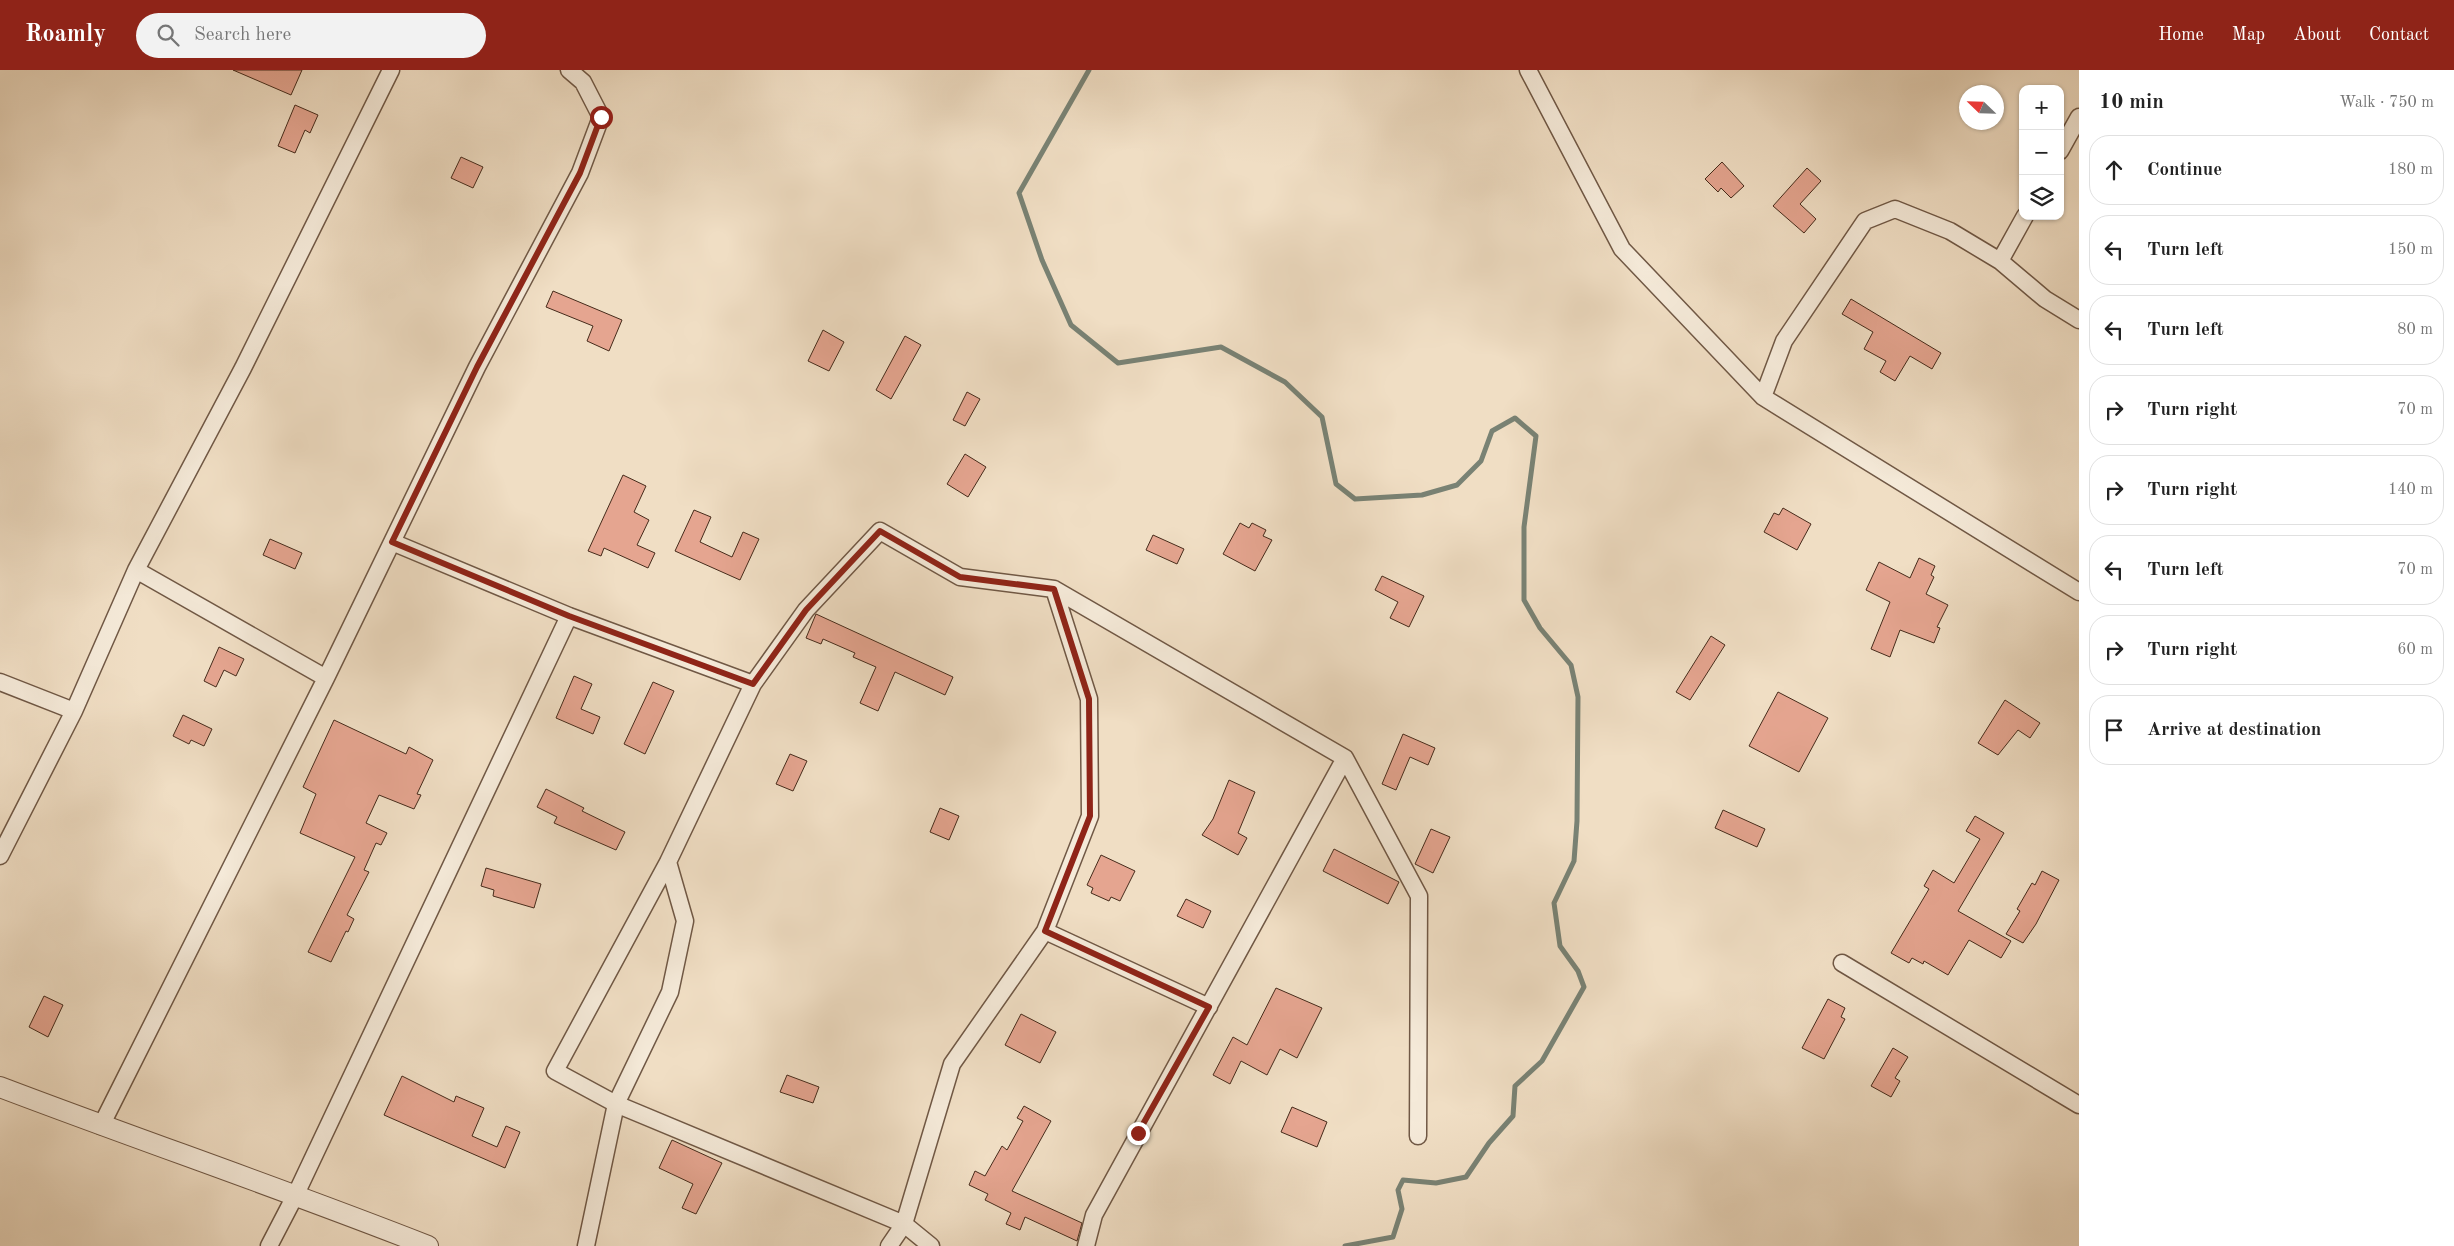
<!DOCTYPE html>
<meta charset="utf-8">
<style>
body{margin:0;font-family:"Old Standard TT",serif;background:#f2f2f2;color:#222}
.controls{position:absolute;right:15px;top:15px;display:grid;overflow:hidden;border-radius:10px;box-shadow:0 1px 4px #0004}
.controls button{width:45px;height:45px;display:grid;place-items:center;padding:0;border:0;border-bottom:1px solid #e0e0e0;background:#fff;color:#222;font:25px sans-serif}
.compass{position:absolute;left:1959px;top:15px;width:45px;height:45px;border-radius:50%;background:#fff;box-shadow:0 1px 4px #0004;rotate:293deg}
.stop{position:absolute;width:15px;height:15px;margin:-11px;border:4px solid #8f2418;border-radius:50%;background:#fff}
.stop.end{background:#8f2418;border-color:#fff;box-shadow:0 1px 5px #0008}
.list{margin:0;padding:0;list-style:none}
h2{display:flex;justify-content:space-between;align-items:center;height:65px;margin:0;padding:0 20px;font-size:21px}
h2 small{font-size:16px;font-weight:400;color:#767676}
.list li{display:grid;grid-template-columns:32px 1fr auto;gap:15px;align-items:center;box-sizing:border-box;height:70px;margin:0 10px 10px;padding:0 10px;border:1px solid #e0e0e0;border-radius:20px}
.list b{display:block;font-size:19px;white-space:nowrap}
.list em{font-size:16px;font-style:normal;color:#767676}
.icon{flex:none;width:28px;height:28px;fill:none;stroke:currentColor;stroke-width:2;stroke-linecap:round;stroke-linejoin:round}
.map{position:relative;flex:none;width:2079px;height:1176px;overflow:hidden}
header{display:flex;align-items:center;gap:30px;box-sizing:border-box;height:70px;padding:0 25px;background:#8f2418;color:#fff}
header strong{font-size:24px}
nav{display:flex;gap:28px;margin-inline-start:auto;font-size:18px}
.search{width:350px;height:45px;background:#f2f2f2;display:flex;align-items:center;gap:12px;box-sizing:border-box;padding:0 18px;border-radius:28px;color:#767676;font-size:19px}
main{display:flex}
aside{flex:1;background:#fff}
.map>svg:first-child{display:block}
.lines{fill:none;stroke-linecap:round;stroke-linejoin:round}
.stream{stroke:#798274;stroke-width:5}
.building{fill:#e5a590;stroke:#462b1b}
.minor-casing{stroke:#705845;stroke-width:19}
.tertiary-casing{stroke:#705845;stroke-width:22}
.minor{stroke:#f5ead9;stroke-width:16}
.tertiary{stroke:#f5ead9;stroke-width:20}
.route{stroke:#8f2418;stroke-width:6}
</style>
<header>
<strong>Roamly</strong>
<div class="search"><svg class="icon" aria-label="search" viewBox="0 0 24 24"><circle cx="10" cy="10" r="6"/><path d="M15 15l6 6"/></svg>Search here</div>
<nav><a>Home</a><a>Map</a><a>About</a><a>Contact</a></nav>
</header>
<main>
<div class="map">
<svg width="2079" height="1176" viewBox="0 0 2079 1176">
<rect width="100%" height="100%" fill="#f0dec4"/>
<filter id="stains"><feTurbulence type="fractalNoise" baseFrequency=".004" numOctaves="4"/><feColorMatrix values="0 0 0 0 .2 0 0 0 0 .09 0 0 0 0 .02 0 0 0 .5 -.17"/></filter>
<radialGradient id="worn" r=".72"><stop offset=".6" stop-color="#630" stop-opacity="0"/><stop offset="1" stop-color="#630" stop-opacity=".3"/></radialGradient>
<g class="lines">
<!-- stream -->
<path class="stream" d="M 1089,0 L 1019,123 L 1042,190 L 1071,255 L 1118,293 L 1221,277 L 1285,312 L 1322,347 L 1336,414 L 1355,429 L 1422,425 L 1457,415 L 1481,391 L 1492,361 L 1515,348 L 1536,366 L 1524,457 L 1524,530 L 1540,558 L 1571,595 L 1578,627 L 1577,751 L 1574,791 L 1554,833 L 1560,876 L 1578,901 L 1584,917 L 1542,991 L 1515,1016 L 1513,1046 L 1489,1073 L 1466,1107 L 1436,1113 L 1403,1110 L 1398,1120 L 1402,1139 L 1393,1167 L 1345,1176"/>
</g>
<!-- building -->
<path class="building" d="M 233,0 L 302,0 L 291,25 Z
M 295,35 L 318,45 L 310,63 L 305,60 L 295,83 L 278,76 Z
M 461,87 L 483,97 L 473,118 L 451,108 Z
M 1722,92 L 1744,116 L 1731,128 L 1721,118 L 1718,122 L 1705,109 Z
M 1807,98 L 1821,111 L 1800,134 L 1816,149 L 1804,163 L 1773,136 Z
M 553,221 L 622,250 L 609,281 L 587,271 L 593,256 L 546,237 Z
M 1851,229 L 1941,283 L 1932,299 L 1910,286 L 1895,311 L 1880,302 L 1886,291 L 1864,279 L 1873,262 L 1842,244 Z
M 823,260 L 844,272 L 829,301 L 808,291 Z
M 905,266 L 921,275 L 891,329 L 876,320 Z
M 967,322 L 980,329 L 965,356 L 953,350 Z
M 965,384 L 986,397 L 968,427 L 947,414 Z
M 623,405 L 646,416 L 634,442 L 649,450 L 637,475 L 655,483 L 648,498 L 604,478 L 601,486 L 588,481 Z
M 1783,438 L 1811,454 L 1797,480 L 1764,462 L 1774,443 L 1779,445 Z
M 694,440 L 711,447 L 700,472 L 732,487 L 743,462 L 759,469 L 740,510 L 675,481 Z
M 1240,453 L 1249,458 L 1252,453 L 1266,460 L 1263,466 L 1272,470 L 1255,501 L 1223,484 Z
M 1153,465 L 1184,479 L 1177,494 L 1146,480 Z
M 270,469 L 302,483 L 295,499 L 263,485 Z
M 1919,488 L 1935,496 L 1931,505 L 1934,507 L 1926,524 L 1948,535 L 1937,557 L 1940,558 L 1934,573 L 1900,560 L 1890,587 L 1871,579 L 1890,532 L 1866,520 L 1879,492 L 1910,508 Z
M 1382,506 L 1424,526 L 1409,557 L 1390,548 L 1398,532 L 1375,520 Z
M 816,544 L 953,607 L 945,625 L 895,602 L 878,641 L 860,633 L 876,597 L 853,587 L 855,583 L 823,569 L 821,574 L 806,568 Z
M 1711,566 L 1725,575 L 1690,630 L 1676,622 Z
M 219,577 L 244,589 L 236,606 L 224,600 L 216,617 L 204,611 Z
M 574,606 L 592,614 L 581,639 L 600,647 L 593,664 L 556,648 Z
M 653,612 L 674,621 L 645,684 L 624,674 Z
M 1778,622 L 1828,648 L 1799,702 L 1749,676 Z
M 2005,630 L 2040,653 L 2030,668 L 2018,660 L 1998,685 L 1978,673 Z
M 183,645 L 212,659 L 204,676 L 191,670 L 189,674 L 173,666 Z
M 334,650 L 406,684 L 409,677 L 433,690 L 417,724 L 421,725 L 414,739 L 379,725 L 366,753 L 387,763 L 381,775 L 376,773 L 364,800 L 369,802 L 347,845 L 354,849 L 348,862 L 346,861 L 331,892 L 308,882 L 355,787 L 300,763 L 316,724 L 303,717 Z
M 1403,664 L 1435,678 L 1428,695 L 1410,687 L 1396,720 L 1382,714 Z
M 790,684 L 807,691 L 793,721 L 776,714 Z
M 1229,710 L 1255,722 L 1238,763 L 1247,768 L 1238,785 L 1202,765 L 1213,749 Z
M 546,719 L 584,738 L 582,741 L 625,762 L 616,780 L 554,753 L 557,747 L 537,737 Z
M 940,738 L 959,746 L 949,770 L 930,762 Z
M 1723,740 L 1765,759 L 1757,777 L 1715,758 Z
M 1975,746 L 2004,763 L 1958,841 L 2011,871 L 2001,888 L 1969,870 L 1948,905 L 1924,891 L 1923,894 L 1912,888 L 1909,893 L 1891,883 L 1929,819 L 1924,816 L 1933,800 L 1954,813 L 1980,769 L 1966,761 Z
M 1431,759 L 1450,767 L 1433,803 L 1415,794 Z
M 1334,779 L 1399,812 L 1388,834 L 1323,801 Z
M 1101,785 L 1135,801 L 1120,831 L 1111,827 L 1109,831 L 1091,823 L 1093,818 L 1087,815 Z
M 486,798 L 541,814 L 534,838 L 493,826 L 494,820 L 481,816 Z
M 2042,801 L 2059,810 L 2036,854 L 2023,873 L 2006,864 L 2020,841 L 2017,839 L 2032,813 L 2035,815 Z
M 1186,829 L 1211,841 L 1203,858 L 1177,846 Z
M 1276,918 L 1322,938 L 1297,988 L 1280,979 L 1267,1005 L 1241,991 L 1230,1014 L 1213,1005 L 1233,967 L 1247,975 Z
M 44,926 L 63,935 L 48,967 L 29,957 Z
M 1828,929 L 1845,938 L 1841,947 L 1845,949 L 1824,989 L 1802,978 Z
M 1021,944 L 1056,962 L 1040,993 L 1005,975 Z
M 1893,978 L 1908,987 L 1895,1008 L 1900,1011 L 1891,1027 L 1871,1016 Z
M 787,1005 L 819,1017 L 813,1033 L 780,1022 Z
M 402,1006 L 454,1032 L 456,1026 L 484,1038 L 472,1066 L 497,1077 L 506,1056 L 520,1062 L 505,1098 L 384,1045 Z
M 1024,1036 L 1051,1051 L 1012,1121 L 1082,1153 L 1077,1171 L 1025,1147 L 1020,1160 L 1006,1154 L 1011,1143 L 985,1130 L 988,1124 L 969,1115 L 975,1101 L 985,1106 L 1002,1076 L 1007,1080 L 1023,1051 L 1017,1048 Z
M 1292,1037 L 1327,1052 L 1317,1077 L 1281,1062 Z
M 672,1070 L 722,1093 L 696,1144 L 682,1138 L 693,1114 L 659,1098 Z"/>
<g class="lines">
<defs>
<path id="minor" d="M 1528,0 L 1622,179 L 1763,327 L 2079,522
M 2060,81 L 2079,47
M 2000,191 L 2025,146
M 1763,327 L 1784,271 L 1865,151 L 1895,139 L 1950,161 L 2000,191 L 2045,229 L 2079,250
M 392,472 L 569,546 L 753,614 L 806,540 L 880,461 L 960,507 L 1054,519 L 1089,629 L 1090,746 L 1045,861 L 952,994 L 904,1154 L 889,1176
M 136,500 L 326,608
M 1054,519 L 1345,688 L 1419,826 L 1418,1066
M 0,612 L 74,641
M 0,786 L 74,641 L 136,500 L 243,298 L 391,0
M 668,792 L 685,851 L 670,922 L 616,1034 L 904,1154 L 931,1176
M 1045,861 L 1209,937
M 1842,893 L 2079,1035
M 101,1056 L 326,608 L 477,297 L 580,103 L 601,47 L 583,12 L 569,0
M 269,1176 L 296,1124 L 569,546
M 586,1176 L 616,1034 L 555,1001 L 668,792 L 753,614
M 1086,1176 L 1094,1145 L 1345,688"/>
<path id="tertiary" d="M 0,1017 C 142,1071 286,1120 428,1176"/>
</defs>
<!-- minor casing -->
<use href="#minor" class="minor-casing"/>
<!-- tertiary casing -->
<use href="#tertiary" class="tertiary-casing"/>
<!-- minor -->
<use href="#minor" class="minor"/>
<!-- tertiary -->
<use href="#tertiary" class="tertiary"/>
</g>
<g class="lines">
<!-- route -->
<path class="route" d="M 601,47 L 580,103 L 477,297 L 392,472 L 569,546 L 753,614 L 806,540 L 880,461 L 960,507 L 1054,519 L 1089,629 L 1090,746 L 1045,861 L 1209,937 L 1138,1063"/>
</g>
<rect width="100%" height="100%" filter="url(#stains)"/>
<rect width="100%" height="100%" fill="url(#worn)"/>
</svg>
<div class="controls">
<button>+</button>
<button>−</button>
<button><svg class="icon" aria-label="layers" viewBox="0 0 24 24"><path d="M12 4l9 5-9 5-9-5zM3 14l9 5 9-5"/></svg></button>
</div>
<svg class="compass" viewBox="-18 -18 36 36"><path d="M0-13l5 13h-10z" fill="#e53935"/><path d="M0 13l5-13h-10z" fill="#767676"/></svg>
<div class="stop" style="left:601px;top:47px"></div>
<div class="stop end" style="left:1138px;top:1063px"></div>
</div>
<aside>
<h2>10 min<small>Walk · 750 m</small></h2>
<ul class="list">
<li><svg class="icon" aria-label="ahead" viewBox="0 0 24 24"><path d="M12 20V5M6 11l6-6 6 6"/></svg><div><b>Continue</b></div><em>180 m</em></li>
<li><svg class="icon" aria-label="left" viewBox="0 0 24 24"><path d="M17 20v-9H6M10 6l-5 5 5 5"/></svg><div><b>Turn left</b></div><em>150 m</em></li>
<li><svg class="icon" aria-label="left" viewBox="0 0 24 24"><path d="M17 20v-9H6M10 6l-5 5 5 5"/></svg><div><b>Turn left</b></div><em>80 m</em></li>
<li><svg class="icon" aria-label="right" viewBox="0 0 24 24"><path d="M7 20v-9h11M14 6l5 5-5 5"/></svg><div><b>Turn right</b></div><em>70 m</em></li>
<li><svg class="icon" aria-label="right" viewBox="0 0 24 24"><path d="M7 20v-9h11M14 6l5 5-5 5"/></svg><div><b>Turn right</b></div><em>140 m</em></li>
<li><svg class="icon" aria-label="left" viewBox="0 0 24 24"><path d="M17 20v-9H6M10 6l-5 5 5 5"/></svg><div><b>Turn left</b></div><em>70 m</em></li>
<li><svg class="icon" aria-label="right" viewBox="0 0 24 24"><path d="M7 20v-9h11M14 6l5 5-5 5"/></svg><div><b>Turn right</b></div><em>60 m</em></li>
<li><svg class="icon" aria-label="arrive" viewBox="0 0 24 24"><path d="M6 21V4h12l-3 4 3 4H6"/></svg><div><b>Arrive at destination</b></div></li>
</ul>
</aside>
</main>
